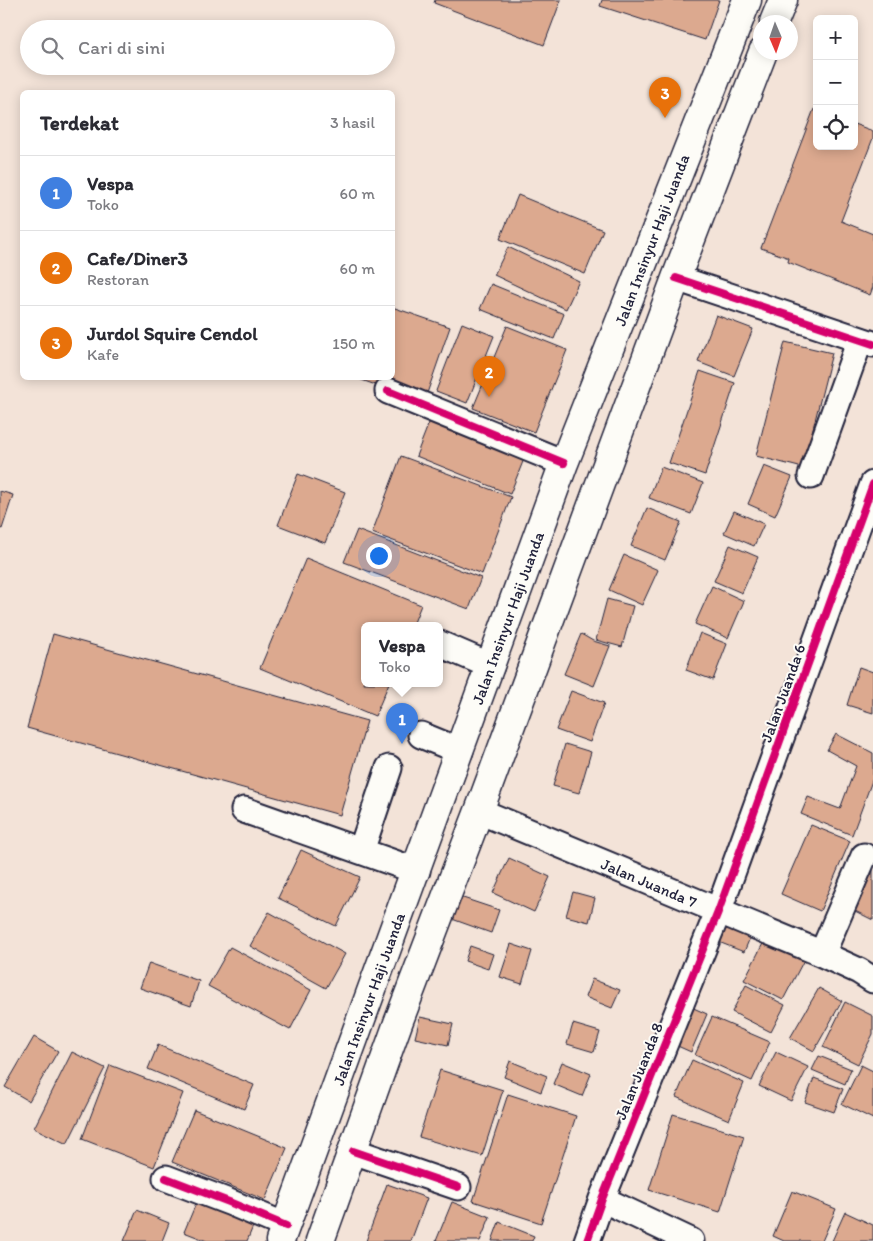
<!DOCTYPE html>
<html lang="id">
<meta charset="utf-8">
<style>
body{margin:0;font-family:Itim,sans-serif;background:#f2f2f3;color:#2b2b33}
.controls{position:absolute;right:15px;top:15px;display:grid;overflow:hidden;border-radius:8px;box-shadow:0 2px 12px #0003}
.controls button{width:45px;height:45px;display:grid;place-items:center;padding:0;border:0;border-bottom:1px solid #e1e1e2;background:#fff;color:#2b2b33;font:25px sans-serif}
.compass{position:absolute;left:753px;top:15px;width:45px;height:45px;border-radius:50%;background:#fff;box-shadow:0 2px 12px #0003;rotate:178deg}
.you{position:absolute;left:378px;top:555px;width:18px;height:18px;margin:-12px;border:4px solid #fff;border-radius:50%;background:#1a73e8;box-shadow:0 0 0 8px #1a73e833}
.badge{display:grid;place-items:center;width:32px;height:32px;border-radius:50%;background:#22223b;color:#fff;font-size:16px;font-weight:700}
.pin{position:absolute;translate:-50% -41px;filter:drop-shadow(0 1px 2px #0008)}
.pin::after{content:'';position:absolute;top:26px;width:18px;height:15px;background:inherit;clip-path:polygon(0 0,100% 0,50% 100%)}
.popup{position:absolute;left:361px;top:622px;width:82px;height:65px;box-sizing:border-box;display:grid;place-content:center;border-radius:8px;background:#fff;filter:drop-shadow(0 1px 4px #0005);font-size:16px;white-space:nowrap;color:#7c7c81}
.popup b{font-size:19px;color:#2b2b33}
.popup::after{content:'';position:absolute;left:50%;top:100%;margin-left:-10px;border:10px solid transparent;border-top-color:#fff}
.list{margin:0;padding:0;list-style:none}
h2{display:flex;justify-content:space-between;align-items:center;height:65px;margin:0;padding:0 20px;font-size:21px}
h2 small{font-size:16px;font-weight:400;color:#7c7c81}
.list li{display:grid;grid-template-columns:32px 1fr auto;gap:15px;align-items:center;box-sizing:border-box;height:75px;padding:0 20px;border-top:1px solid #e1e1e2}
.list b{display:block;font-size:19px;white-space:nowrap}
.list p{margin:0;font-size:16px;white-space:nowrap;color:#7c7c81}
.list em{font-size:16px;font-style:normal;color:#7c7c81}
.icon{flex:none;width:28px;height:28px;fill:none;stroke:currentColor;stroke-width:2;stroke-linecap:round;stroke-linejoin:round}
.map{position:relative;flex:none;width:873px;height:1241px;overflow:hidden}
.search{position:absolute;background:#fff;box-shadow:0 2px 12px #0003;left:20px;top:20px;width:375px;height:55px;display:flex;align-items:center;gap:12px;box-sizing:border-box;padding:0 18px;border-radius:28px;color:#7c7c81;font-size:19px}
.panel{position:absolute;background:#fff;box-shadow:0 2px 12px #0003;left:20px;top:90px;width:375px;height:290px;border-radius:8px}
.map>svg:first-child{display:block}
.building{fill:#dca98f;stroke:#22223b}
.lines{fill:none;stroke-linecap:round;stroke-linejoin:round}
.minor-casing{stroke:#22223b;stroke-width:29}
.highway-casing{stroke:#22223b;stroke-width:31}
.minor{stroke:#fdfcf7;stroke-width:25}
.highway{stroke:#fdfcf7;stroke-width:28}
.cycleway-casing{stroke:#fdfcf7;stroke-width:11}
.cycleway{stroke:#d6006c;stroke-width:8}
.labels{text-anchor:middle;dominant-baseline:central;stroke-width:4;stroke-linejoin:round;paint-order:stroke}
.street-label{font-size:16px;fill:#22223b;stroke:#fdfcf7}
</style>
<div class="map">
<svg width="873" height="1241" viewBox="0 0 873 1241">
<rect width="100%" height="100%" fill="#f3e3d8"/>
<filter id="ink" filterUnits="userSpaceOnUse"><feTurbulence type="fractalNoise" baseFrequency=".02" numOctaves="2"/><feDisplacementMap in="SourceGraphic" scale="10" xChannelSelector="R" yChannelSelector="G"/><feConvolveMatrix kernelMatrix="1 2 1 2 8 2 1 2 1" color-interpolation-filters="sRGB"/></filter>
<g filter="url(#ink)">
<!-- building -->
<path class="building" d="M 435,0 L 561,0 L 544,45 L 434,3 Z
M 602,0 L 719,0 L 705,40 L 600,6 Z
M 814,109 L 817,110 L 817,146 L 854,146 L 854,124 L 873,131 L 873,138 L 841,221 L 873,234 L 873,287 L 870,295 L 788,262 L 789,258 L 761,248 Z
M 518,195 L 603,230 L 585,274 L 500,239 Z
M 508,247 L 579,281 L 566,309 L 494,275 Z
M 491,284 L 564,314 L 554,339 L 480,309 Z
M 392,307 L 450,327 L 424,402 L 356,378 L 392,378 Z
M 716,315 L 753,329 L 734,376 L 698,362 Z
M 462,323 L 494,336 L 467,403 L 436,391 Z
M 507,326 L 567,350 L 534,432 L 473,408 Z
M 785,342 L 832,353 L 803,468 L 756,456 Z
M 700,371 L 735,383 L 705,475 L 669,463 Z
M 434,410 L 528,449 L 510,494 L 416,456 Z
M 401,456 L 511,497 L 482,574 L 372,533 Z
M 764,466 L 792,477 L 775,516 L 748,504 Z
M 661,467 L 703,483 L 691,514 L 649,498 Z
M 298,474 L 345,492 L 325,543 L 278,525 Z
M 0,491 L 13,495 L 2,529 L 0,528 Z
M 647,508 L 681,522 L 665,560 L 631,546 Z
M 734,511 L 764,524 L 754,546 L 724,533 Z
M 357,530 L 481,578 L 469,609 L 344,562 Z
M 730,545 L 758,557 L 742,593 L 714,581 Z
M 624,555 L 658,570 L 642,605 L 609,590 Z
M 306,558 L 421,605 L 413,625 L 364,625 L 364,683 L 389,683 L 375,716 L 260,668 Z
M 712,586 L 744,601 L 728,638 L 695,624 Z
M 607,599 L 633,606 L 622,647 L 596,640 Z
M 700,633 L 727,644 L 713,680 L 686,670 Z
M 53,634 L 367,721 L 340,815 L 27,728 Z
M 581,634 L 593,641 L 610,646 L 594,686 L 564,674 Z
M 859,667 L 873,672 L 873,713 L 847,705 Z
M 571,691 L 604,703 L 590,742 L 556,730 Z
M 836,734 L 873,753 L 873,778 L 852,835 L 801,814 L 808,797 L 840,809 L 856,766 L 827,750 Z
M 565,744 L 591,752 L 579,793 L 553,786 Z
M 811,825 L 850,841 L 820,911 L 781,894 Z
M 301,850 L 360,877 L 336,926 L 278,898 Z
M 509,858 L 550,877 L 534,912 L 493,893 Z
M 873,858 L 873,920 L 847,907 Z
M 573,892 L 595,898 L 589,922 L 566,916 Z
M 460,897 L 499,910 L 491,933 L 452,919 Z
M 269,912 L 345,954 L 326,988 L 250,946 Z
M 722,915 L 754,928 L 744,952 L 711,939 Z
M 768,934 L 807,954 L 783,1000 L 744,980 Z
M 511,944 L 532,951 L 522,984 L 500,977 Z
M 470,946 L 493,954 L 488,969 L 465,961 Z
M 230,947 L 311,990 L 290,1030 L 208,986 Z
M 149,963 L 199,981 L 191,1006 L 140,988 Z
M 592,979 L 620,990 L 612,1008 L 585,997 Z
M 746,985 L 785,1005 L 771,1032 L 732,1012 Z
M 819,988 L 842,1001 L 814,1051 L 790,1038 Z
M 845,1002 L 873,1016 L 873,1034 L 858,1064 L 823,1047 Z
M 689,1006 L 707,1014 L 691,1052 L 673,1044 Z
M 420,1017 L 453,1024 L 448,1045 L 415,1038 Z
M 712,1017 L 770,1042 L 752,1081 L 695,1055 Z
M 573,1024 L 600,1032 L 594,1052 L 567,1044 Z
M 34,1037 L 58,1051 L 29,1101 L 5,1087 Z
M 158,1045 L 254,1085 L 244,1109 L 148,1069 Z
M 72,1052 L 105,1068 L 67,1144 L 34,1128 Z
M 776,1052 L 808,1067 L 791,1101 L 759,1086 Z
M 819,1056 L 851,1069 L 845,1084 L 812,1070 Z
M 692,1060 L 744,1083 L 729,1120 L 676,1097 Z
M 510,1061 L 547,1076 L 541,1092 L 504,1077 Z
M 562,1062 L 591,1074 L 582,1096 L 553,1084 Z
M 110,1065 L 183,1093 L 154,1167 L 82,1139 Z
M 861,1065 L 873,1071 L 873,1119 L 842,1104 Z
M 440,1070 L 503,1090 L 482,1156 L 419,1137 Z
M 814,1078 L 843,1089 L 834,1112 L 805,1102 Z
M 508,1094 L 576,1116 L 541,1223 L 473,1201 Z
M 194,1110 L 287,1148 L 265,1200 L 172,1162 Z
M 673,1114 L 744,1136 L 720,1212 L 649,1190 Z
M 387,1184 L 427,1198 L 411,1241 L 366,1241 Z
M 792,1191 L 836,1209 L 822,1241 L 784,1241 L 773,1236 Z
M 197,1201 L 254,1224 L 247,1241 L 207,1241 L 184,1232 Z
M 452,1202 L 490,1217 L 480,1241 L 436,1241 Z
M 137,1210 L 169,1223 L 162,1241 L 124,1241 Z
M 845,1212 L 873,1225 L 873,1241 L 832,1241 Z
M 499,1222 L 534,1236 L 532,1241 L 492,1241 Z"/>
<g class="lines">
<defs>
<path id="minor" d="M 676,278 L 873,344
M 388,391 L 564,463
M 811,476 L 860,340
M 440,644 L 491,666
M 421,735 L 460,751
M 244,810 L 417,871
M 479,811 L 813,950 L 859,971 L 873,980
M 361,851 L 389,768
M 822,954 L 864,856
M 353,1151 L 458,1187
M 166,1178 L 229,1202 L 286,1226
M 602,1199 L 691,1241
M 587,1241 L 602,1199 L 718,912 L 873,484"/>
<path id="highway" d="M 774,22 L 783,0
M 280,1241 L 564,463 L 747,0
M 320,1241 L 398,1023 L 479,811 L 676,278 L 763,52"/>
</defs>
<!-- minor casing -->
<use href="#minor" class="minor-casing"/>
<!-- highway casing -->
<use href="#highway" class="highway-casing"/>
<!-- minor -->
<use href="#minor" class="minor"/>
<!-- highway -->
<use href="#highway" class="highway"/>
<defs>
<path id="cycleway" d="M 676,278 L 873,344
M 388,391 L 564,463
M 353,1151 L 458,1187
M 166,1178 L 229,1202 L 286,1226
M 587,1241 L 602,1199 L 718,912 L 873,484"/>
</defs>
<!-- cycleway casing -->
<use href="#cycleway" class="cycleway-casing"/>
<!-- cycleway -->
<use href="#cycleway" class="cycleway"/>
</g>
</g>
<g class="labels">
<!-- street labels -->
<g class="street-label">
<text transform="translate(652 240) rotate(-69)">Jalan Insinyur Haji Juanda</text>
<text transform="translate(508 618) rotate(-70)">Jalan Insinyur Haji Juanda</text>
<text transform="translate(783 693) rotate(-70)">Jalan Juanda 6</text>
<text transform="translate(649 883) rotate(23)">Jalan Juanda 7</text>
<text transform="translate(369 999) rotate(-70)">Jalan Insinyur Haji Juanda</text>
<text transform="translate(639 1071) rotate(-68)">Jalan Juanda 8</text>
</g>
</g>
</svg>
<div class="controls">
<button>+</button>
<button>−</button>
<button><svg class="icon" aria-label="locate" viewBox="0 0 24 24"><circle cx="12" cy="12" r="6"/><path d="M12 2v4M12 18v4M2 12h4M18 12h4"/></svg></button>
</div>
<svg class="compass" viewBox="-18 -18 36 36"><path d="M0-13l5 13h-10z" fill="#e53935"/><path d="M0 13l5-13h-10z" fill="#7c7c81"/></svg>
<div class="you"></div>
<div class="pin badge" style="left:402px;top:744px;background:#3f7fe0">1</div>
<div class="popup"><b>Vespa</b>Toko</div>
<div class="pin badge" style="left:489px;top:397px;background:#e8710a">2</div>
<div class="pin badge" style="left:665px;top:118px;background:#e8710a">3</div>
<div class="search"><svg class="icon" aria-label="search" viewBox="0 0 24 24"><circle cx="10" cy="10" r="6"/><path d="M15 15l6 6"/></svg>Cari di sini</div>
<section class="panel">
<h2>Terdekat<small>3 hasil</small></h2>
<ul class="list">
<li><span class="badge" style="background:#3f7fe0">1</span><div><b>Vespa</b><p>Toko</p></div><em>60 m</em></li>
<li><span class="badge" style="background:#e8710a">2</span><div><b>Cafe/Diner3</b><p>Restoran</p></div><em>60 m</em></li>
<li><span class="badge" style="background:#e8710a">3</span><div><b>Jurdol Squire Cendol</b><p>Kafe</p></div><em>150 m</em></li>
</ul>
</section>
</div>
